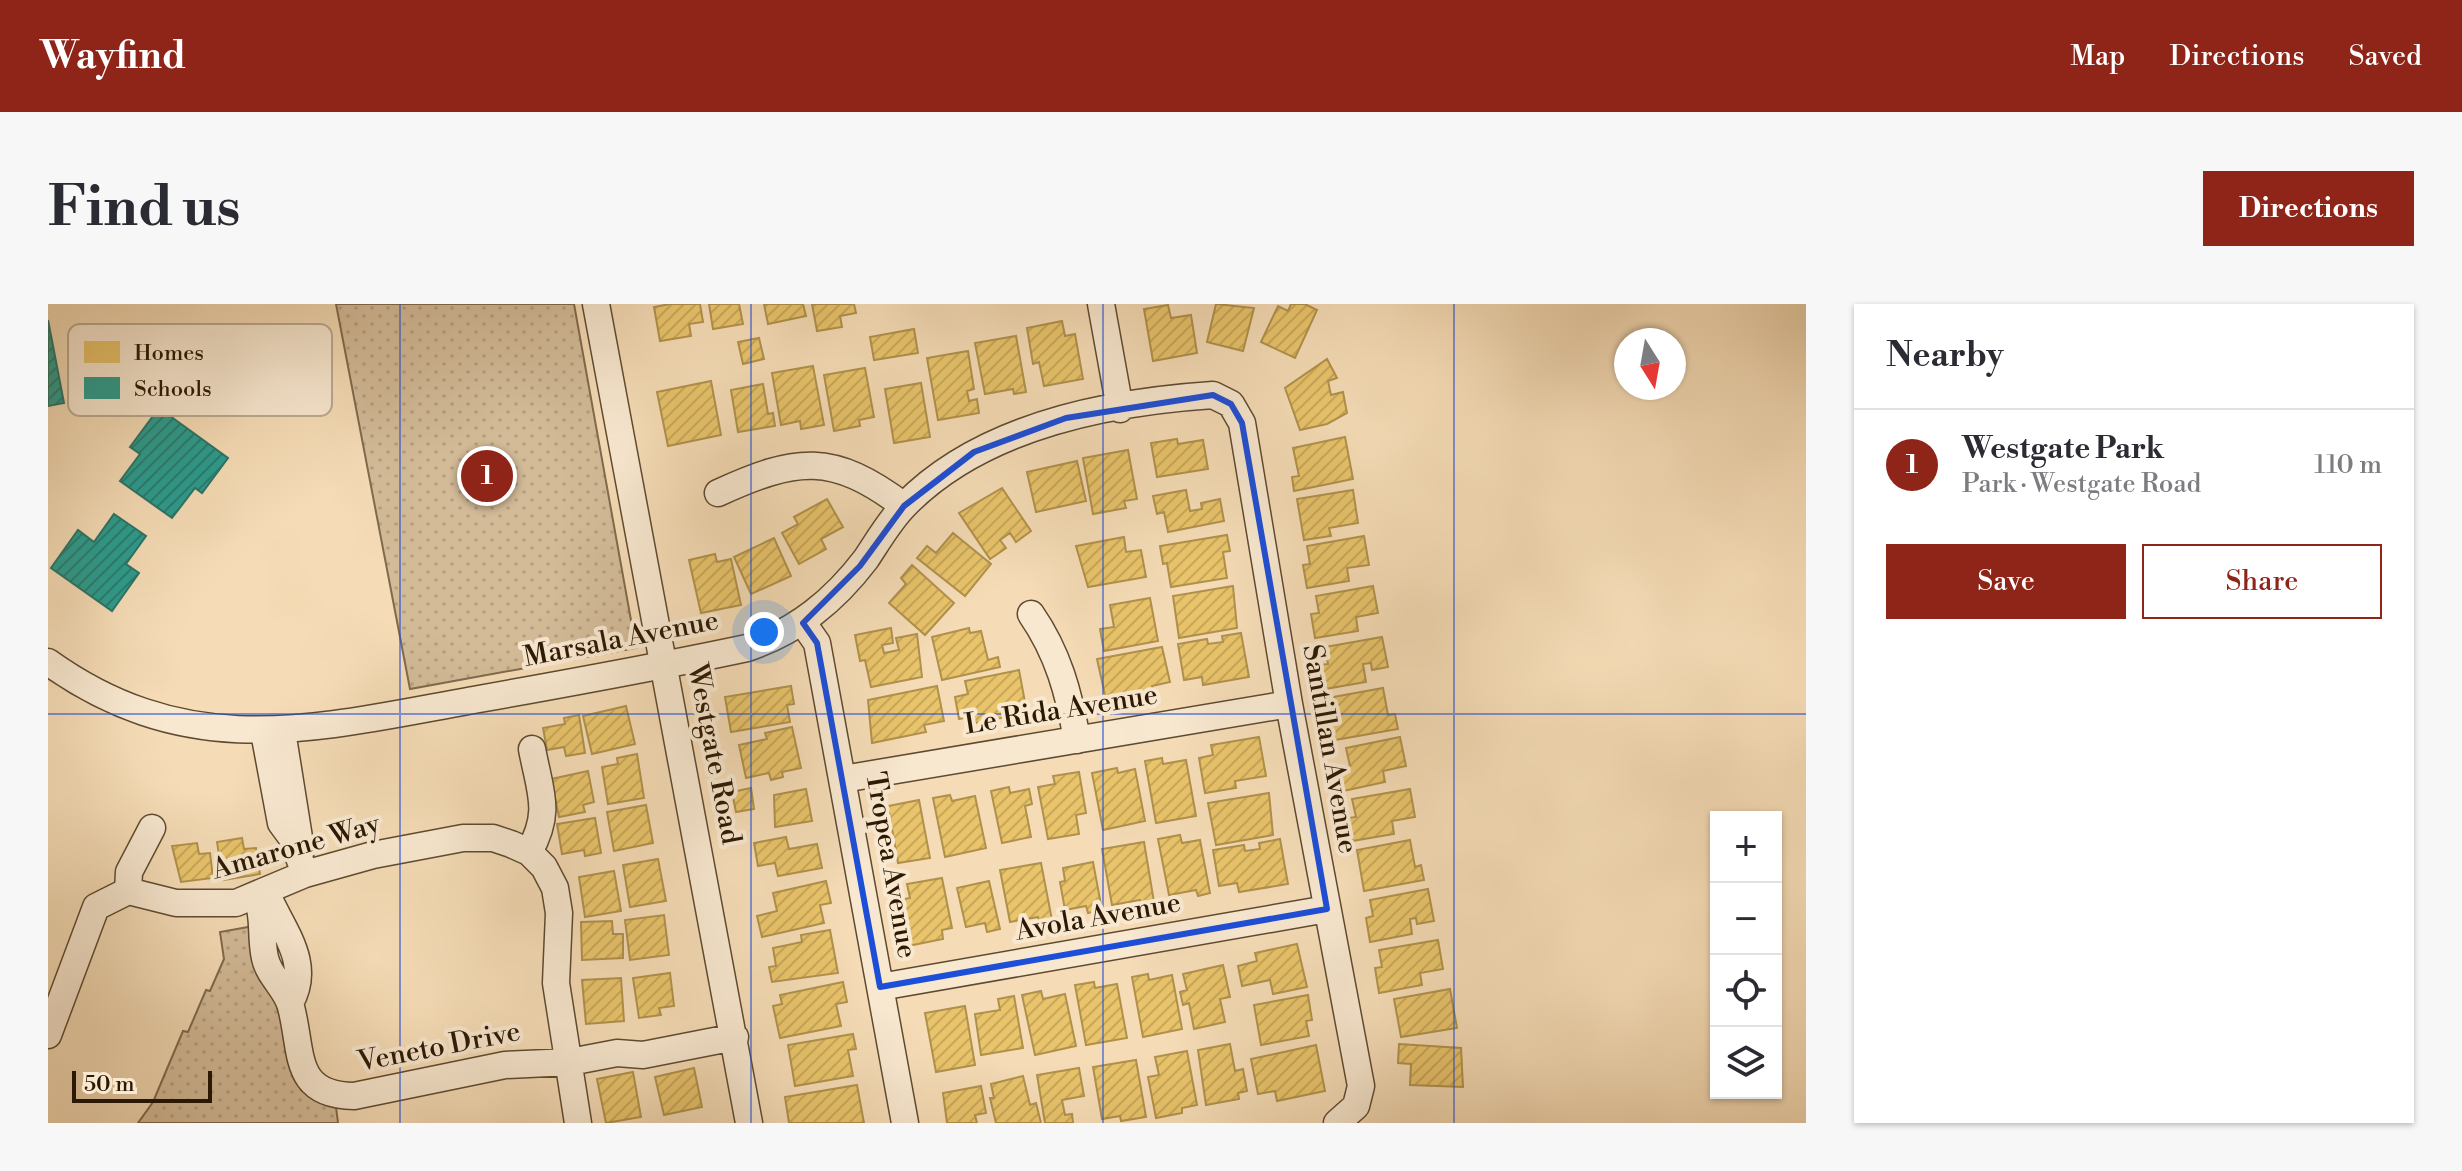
<!DOCTYPE html>
<meta charset="utf-8">
<style>
body{margin:0;font-family:"Libre Bodoni",serif;background:#f7f7f7;color:#2b2b33}
.controls{position:absolute;right:24px;bottom:24px;display:grid;overflow:hidden;border-radius:0px;box-shadow:0 2px 6px #0004}
.controls button{width:72px;height:72px;display:grid;place-items:center;padding:0;border:0;border-bottom:2px solid #e1e1e2;background:#fff;color:#2b2b33;font:40px sans-serif}
.compass{position:absolute;left:1566px;top:24px;width:72px;height:72px;border-radius:50%;background:#fff;box-shadow:0 2px 6px #0004;rotate:169deg}
.scale{position:absolute;left:24px;bottom:20px;width:140px;box-sizing:border-box;padding-left:8px;border:4px solid #2c1904;border-top:0;font-size:22px;line-height:28px;white-space:nowrap;color:#2c1904;-webkit-text-stroke:6px #f8e8d0;paint-order:stroke}
.you{position:absolute;left:716px;top:328px;width:28px;height:28px;margin:-20px;border:6px solid #fff;border-radius:50%;background:#1a73e8;box-shadow:0 0 0 12px #1a73e833}
.badge{display:grid;place-items:center;width:52px;height:52px;border-radius:50%;background:#8f2418;color:#fff;font-size:26px;font-weight:700}
.pin{position:absolute;translate:-50% -50%;border:4px solid #fff;box-shadow:0 2px 8px #0006}
.list{margin:0;padding:0;list-style:none}
h2{display:flex;justify-content:space-between;align-items:center;height:104px;margin:0;padding:0 32px;font-size:34px}
h2 small{font-size:26px;font-weight:400;color:#7c7c81}
.list li{display:grid;grid-template-columns:52px 1fr auto;gap:24px;align-items:center;box-sizing:border-box;height:112px;padding:0 32px;border-top:2px solid #e1e1e2}
.list b{display:block;font-size:30px;white-space:nowrap}
.list p{margin:0;font-size:26px;white-space:nowrap;color:#7c7c81}
.list em{font-size:26px;font-style:normal;color:#7c7c81}
.actions{display:flex;gap:16px;padding:24px 32px}
.actions a{flex:1;padding:18px 0;border:2px solid #8f2418;border-radius:0px;text-align:center;font-size:28px;color:#8f2418}
.actions .main{background:#8f2418;color:#fff}
.icon{flex:none;width:44px;height:44px;fill:none;stroke:currentColor;stroke-width:2;stroke-linecap:round;stroke-linejoin:round}
.map{position:relative;flex:none;width:1758px;height:819px;overflow:hidden;border-radius:0px}
header{display:flex;align-items:center;gap:48px;box-sizing:border-box;height:112px;padding:0 40px;background:#8f2418;color:#fff}
header strong{font-size:38px}
nav{display:flex;gap:44px;margin-inline-start:auto;font-size:28px}
.intro{display:flex;align-items:center;justify-content:space-between;box-sizing:border-box;height:192px;padding:0 48px}
h1{margin:0;font-size:56px}
.button{padding:20px 36px;border-radius:0px;background:#8f2418;color:#fff;font-size:28px;font-weight:700}
main{display:flex;gap:48px;padding:0 48px}
aside{flex:1;background:#fff;border-radius:0px;box-shadow:0 2px 6px #0004}
.map>svg:first-child{display:block}
.green{fill:url(#green-dots);stroke:#806a4e;stroke-width:2}
.homes{fill:url(#homes-hatch);stroke:#b0914b;stroke-width:2}
.schools{fill:url(#schools-hatch);stroke:#2b7565;stroke-width:2}
.lines{fill:none;stroke-linecap:round;stroke-linejoin:round}
.minor-casing{stroke:#5e4a30;stroke-width:29}
.minor{stroke:#f8e8d0;stroke-width:26}
.marked{fill:none;stroke:#1d4ed8;stroke-width:6;stroke-linejoin:round}
.grid{fill:none;stroke:#1d4ed8;stroke-width:2;stroke-opacity:0.55}
.labels{text-anchor:middle;dominant-baseline:central;stroke-width:8;stroke-linejoin:round;paint-order:stroke}
.street-label{font-size:28px;fill:#2c1904;stroke:#f8e8d0}
.key{fill:#f8e8d0;stroke:#bbaa93;stroke-width:2}
.key-label{font-size:22px;fill:#2c1904}
</style>
<header>
<strong>Wayfind</strong>
<nav><a>Map</a><a>Directions</a><a>Saved</a></nav>
</header>
<div class="intro"><h1>Find us</h1><a class="button">Directions</a></div>
<main>
<div class="map">
<svg width="1758" height="819" viewBox="0 0 1758 819">
<defs>
<pattern id="green-dots" width="8" height="8" patternUnits="userSpaceOnUse" patternTransform="scale(2)"><rect width="8" height="8" fill="#d3bb98"/><path d="M2 2h.1M6 6h.1" fill="none" stroke="#b5a081" stroke-width="1.8" stroke-linecap="round"/></pattern>
<pattern id="homes-hatch" width="6" height="6" patternUnits="userSpaceOnUse" patternTransform="scale(2)"><rect width="6" height="6" fill="#e9c46a"/><path d="M-1 1l2-2M0 6l6-6M5 7l2-2" fill="none" stroke="#c8a85a"/></pattern>
<pattern id="schools-hatch" width="6" height="6" patternUnits="userSpaceOnUse" patternTransform="scale(2)"><rect width="6" height="6" fill="#2a9d8f"/><path d="M-1 1l2-2M0 6l6-6M5 7l2-2" fill="none" stroke="#247f73"/></pattern>
</defs>
<rect width="100%" height="100%" fill="#f5dcb6"/>
<filter id="stains"><feTurbulence type="fractalNoise" baseFrequency=".0025" numOctaves="4"/><feColorMatrix values="0 0 0 0 .2 0 0 0 0 .09 0 0 0 0 .02 0 0 0 .5 -.17"/></filter>
<radialGradient id="worn" r=".72"><stop offset=".6" stop-color="#630" stop-opacity="0"/><stop offset="1" stop-color="#630" stop-opacity=".3"/></radialGradient>
<!-- green -->
<path class="green" d="M 288,0 L 526,0 L 588,344 L 362,385 Z
M 206,622 L 253,786 L 288,803 L 290,819 L 90,819 L 105,798 L 135,727 L 140,728 L 158,686 L 162,687 L 176,655 L 172,628 Z"/>
<!-- homes -->
<path class="homes" d="M 622,0 L 652,0 L 655,18 L 641,20 L 643,32 L 612,37 L 606,3 Z
M 661,0 L 691,0 L 695,20 L 665,25 Z
M 716,0 L 755,0 L 758,12 L 720,20 Z
M 764,0 L 806,0 L 808,9 L 792,12 L 794,23 L 769,27 Z
M 1168,0 L 1206,4 L 1195,47 L 1159,38 Z
M 1243,0 L 1257,0 L 1269,6 L 1247,54 L 1213,38 L 1230,2 L 1240,7 Z
M 1120,1 L 1123,14 L 1143,11 L 1149,49 L 1105,57 L 1096,5 Z
M 1014,17 L 1017,32 L 1027,30 L 1035,75 L 996,82 L 991,58 L 985,60 L 979,24 Z
M 866,25 L 870,49 L 826,56 L 822,33 Z
M 968,32 L 978,88 L 966,90 L 965,85 L 937,90 L 927,39 Z
M 711,34 L 716,55 L 695,60 L 690,38 Z
M 920,47 L 926,85 L 919,87 L 921,97 L 929,95 L 931,109 L 890,116 L 879,54 Z
M 1279,55 L 1289,74 L 1280,77 L 1283,91 L 1295,88 L 1299,109 L 1279,120 L 1252,126 L 1237,84 Z
M 765,62 L 776,121 L 753,125 L 752,117 L 733,121 L 724,69 Z
M 817,64 L 826,113 L 811,116 L 812,122 L 786,127 L 776,71 Z
M 663,77 L 673,131 L 620,142 L 609,88 Z
M 873,79 L 882,133 L 846,139 L 837,85 Z
M 715,80 L 720,110 L 725,109 L 727,122 L 690,128 L 683,86 Z
M 1297,133 L 1305,175 L 1246,187 L 1244,173 L 1251,172 L 1245,144 Z
M 1129,135 L 1130,140 L 1155,136 L 1160,165 L 1109,173 L 1103,139 Z
M 1080,146 L 1089,195 L 1076,197 L 1078,204 L 1045,210 L 1035,154 Z
M 1029,157 L 1038,197 L 988,208 L 979,168 Z
M 954,184 L 983,227 L 968,238 L 962,229 L 952,236 L 958,244 L 942,255 L 911,209 Z
M 1138,186 L 1142,207 L 1154,205 L 1153,199 L 1172,195 L 1176,217 L 1120,228 L 1116,208 L 1109,210 L 1105,192 Z
M 1305,186 L 1310,219 L 1281,224 L 1283,232 L 1256,236 L 1249,195 Z
M 779,195 L 795,223 L 773,235 L 778,245 L 751,260 L 734,229 L 750,220 L 746,213 Z
M 905,229 L 943,260 L 917,292 L 869,254 L 879,242 L 888,249 Z
M 1179,231 L 1182,247 L 1175,248 L 1179,274 L 1123,283 L 1119,259 L 1115,260 L 1112,242 Z
M 1316,232 L 1321,261 L 1299,264 L 1301,277 L 1259,284 L 1255,261 L 1262,260 L 1259,242 Z
M 1076,233 L 1078,248 L 1093,246 L 1098,273 L 1040,283 L 1028,242 Z
M 726,234 L 743,272 L 703,290 L 686,253 Z
M 667,250 L 669,258 L 683,255 L 693,301 L 653,309 L 641,256 Z
M 864,261 L 906,299 L 877,331 L 841,299 L 858,280 L 853,274 Z
M 1185,282 L 1189,324 L 1131,334 L 1125,292 Z
M 1325,282 L 1330,309 L 1308,313 L 1310,327 L 1267,334 L 1263,310 L 1271,309 L 1268,292 Z
M 1102,294 L 1110,337 L 1056,347 L 1052,325 L 1066,323 L 1062,301 Z
M 843,324 L 845,339 L 834,341 L 836,349 L 851,346 L 848,334 L 869,330 L 874,373 L 823,383 L 817,356 L 812,357 L 807,331 Z
M 921,324 L 922,329 L 933,327 L 940,356 L 950,353 L 952,363 L 894,376 L 884,333 Z
M 1193,329 L 1201,373 L 1155,381 L 1154,373 L 1136,376 L 1130,340 L 1159,335 L 1160,340 L 1175,338 L 1174,332 Z
M 1334,333 L 1340,363 L 1324,366 L 1323,359 L 1315,360 L 1318,378 L 1277,385 L 1272,361 L 1280,360 L 1277,343 Z
M 1114,343 L 1122,378 L 1104,382 L 1105,389 L 1059,400 L 1049,355 Z
M 971,366 L 979,409 L 927,419 L 925,412 L 911,415 L 907,393 L 920,390 L 917,377 Z
M 743,382 L 746,400 L 739,401 L 742,418 L 683,428 L 677,393 Z
M 889,382 L 896,417 L 876,421 L 878,428 L 824,439 L 820,396 Z
M 1335,384 L 1340,411 L 1347,410 L 1350,425 L 1287,436 L 1282,411 L 1288,410 L 1285,393 Z
M 578,402 L 587,440 L 544,450 L 535,412 Z
M 531,411 L 537,449 L 518,452 L 516,443 L 499,446 L 495,424 L 517,420 L 516,414 Z
M 744,423 L 753,464 L 734,468 L 735,473 L 723,476 L 721,469 L 698,474 L 691,441 L 719,435 L 717,429 Z
M 1211,433 L 1218,472 L 1187,477 L 1188,484 L 1157,489 L 1151,454 L 1165,451 L 1163,441 Z
M 1352,433 L 1358,462 L 1335,467 L 1337,478 L 1295,487 L 1290,464 L 1302,462 L 1298,444 Z
M 589,450 L 596,494 L 560,500 L 554,463 L 570,460 L 569,454 Z
M 1114,454 L 1115,460 L 1138,456 L 1148,512 L 1108,519 L 1097,457 Z
M 1069,464 L 1070,469 L 1087,465 L 1097,517 L 1055,526 L 1044,469 Z
M 540,467 L 546,498 L 535,501 L 537,508 L 511,513 L 503,475 Z
M 1031,468 L 1038,509 L 1028,511 L 1031,530 L 1000,535 L 990,483 L 1007,480 L 1005,472 Z
M 961,483 L 962,489 L 981,485 L 984,500 L 977,502 L 983,533 L 954,539 L 943,487 Z
M 703,484 L 706,505 L 688,508 L 684,488 Z
M 758,485 L 764,517 L 727,523 L 726,491 Z
M 1362,485 L 1367,513 L 1344,517 L 1346,530 L 1304,537 L 1300,514 L 1308,513 L 1304,495 Z
M 1221,489 L 1225,531 L 1168,541 L 1160,499 Z
M 902,491 L 904,497 L 927,492 L 938,544 L 897,553 L 885,494 Z
M 871,496 L 882,554 L 850,559 L 840,502 Z
M 598,501 L 605,539 L 566,547 L 559,508 Z
M 547,514 L 553,549 L 537,552 L 536,546 L 514,550 L 509,520 Z
M 1132,531 L 1134,539 L 1152,536 L 1162,589 L 1150,592 L 1148,586 L 1121,591 L 1110,535 Z
M 738,533 L 741,545 L 769,540 L 774,564 L 730,572 L 727,559 L 710,562 L 706,539 Z
M 194,534 L 196,545 L 208,544 L 212,570 L 175,576 L 169,538 Z
M 1232,535 L 1240,580 L 1191,588 L 1189,579 L 1171,582 L 1165,546 L 1196,541 L 1197,547 L 1212,545 L 1211,539 Z
M 1362,536 L 1367,563 L 1373,561 L 1376,576 L 1316,587 L 1309,546 Z
M 1096,538 L 1106,598 L 1093,601 L 1092,596 L 1064,601 L 1054,545 Z
M 149,539 L 151,550 L 162,549 L 165,574 L 133,578 L 124,542 Z
M 610,555 L 618,597 L 582,603 L 575,561 Z
M 1045,558 L 1054,606 L 1040,609 L 1038,602 L 1017,606 L 1012,578 L 1017,577 L 1015,564 Z
M 993,559 L 1004,616 L 991,618 L 990,613 L 962,618 L 952,566 Z
M 566,567 L 573,607 L 537,613 L 531,573 Z
M 894,574 L 904,624 L 894,626 L 895,635 L 860,642 L 851,596 L 862,594 L 859,580 Z
M 778,577 L 783,599 L 772,601 L 776,619 L 714,633 L 709,612 L 729,607 L 725,589 Z
M 941,577 L 952,625 L 939,628 L 937,619 L 918,623 L 909,584 Z
M 1380,585 L 1386,617 L 1369,620 L 1368,614 L 1362,615 L 1364,630 L 1322,638 L 1318,614 L 1325,612 L 1322,596 Z
M 616,611 L 621,651 L 582,656 L 577,616 Z
M 564,617 L 565,630 L 575,630 L 575,654 L 534,656 L 533,618 Z
M 782,626 L 790,669 L 724,678 L 721,663 L 728,662 L 725,644 L 754,638 L 753,631 Z
M 1390,636 L 1395,665 L 1372,669 L 1374,681 L 1331,689 L 1327,664 L 1334,663 L 1331,646 Z
M 1249,640 L 1259,683 L 1225,690 L 1222,676 L 1194,682 L 1190,662 L 1209,657 L 1207,649 Z
M 1175,661 L 1182,693 L 1172,695 L 1177,718 L 1146,725 L 1141,699 L 1135,701 L 1132,688 L 1139,686 L 1135,670 Z
M 622,669 L 626,702 L 611,704 L 613,711 L 591,714 L 585,674 Z
M 1100,670 L 1101,676 L 1124,671 L 1134,725 L 1095,733 L 1084,673 Z
M 573,674 L 576,717 L 538,720 L 534,676 Z
M 795,678 L 799,698 L 788,700 L 793,722 L 732,734 L 725,702 L 734,700 L 732,691 Z
M 1046,678 L 1047,684 L 1069,680 L 1079,734 L 1038,741 L 1027,681 Z
M 1402,685 L 1409,724 L 1353,733 L 1346,695 Z
M 993,687 L 995,695 L 1017,690 L 1028,742 L 987,751 L 974,691 Z
M 1260,691 L 1264,716 L 1258,717 L 1261,732 L 1213,741 L 1206,701 Z
M 966,692 L 975,744 L 933,751 L 927,710 L 952,706 L 950,695 Z
M 917,702 L 927,761 L 888,768 L 877,709 Z
M 805,730 L 808,745 L 800,746 L 805,772 L 747,782 L 740,741 Z
M 1182,740 L 1187,767 L 1195,765 L 1199,787 L 1190,789 L 1191,795 L 1158,801 L 1150,746 Z
M 1351,740 L 1413,744 L 1415,783 L 1362,781 L 1363,760 L 1350,759 Z
M 1268,741 L 1277,787 L 1229,797 L 1227,787 L 1210,790 L 1203,755 Z
M 1139,747 L 1149,801 L 1134,804 L 1134,809 L 1108,814 L 1100,773 L 1111,771 L 1107,753 Z
M 1088,756 L 1098,813 L 1073,817 L 1072,812 L 1054,815 L 1045,763 Z
M 646,764 L 654,803 L 616,811 L 607,773 Z
M 1031,764 L 1036,792 L 1014,796 L 1017,811 L 1024,810 L 1025,819 L 997,819 L 989,771 Z
M 585,768 L 593,813 L 558,819 L 549,775 Z
M 975,772 L 982,801 L 988,799 L 993,819 L 948,819 L 942,794 L 946,794 L 943,780 Z
M 809,781 L 816,819 L 741,819 L 737,793 Z
M 933,782 L 938,809 L 927,811 L 929,819 L 899,819 L 895,789 Z"/>
<!-- schools -->
<path class="schools" d="M 0,16 L 16,99 L 0,102 Z
M 111,104 L 180,154 L 154,189 L 147,184 L 124,214 L 72,177 L 92,150 L 82,143 Z
M 66,210 L 98,232 L 78,260 L 91,269 L 64,307 L 3,264 L 30,226 L 46,238 Z"/>
<g class="lines">
<defs>
<path id="minor" d="M 548,0 L 701,819
M 1053,0 L 1072,105
M 670,189 C 749,153 784,148 856,202
M 983,310 C 1010,349 1021,389 1029,436
M 755,319 L 769,339 L 857,819
M 0,358 C 144,461 273,423 431,395 C 521,379 610,363 699,344 C 749,327 786,297 818,255 C 830,237 842,216 857,201 C 933,123 1059,98 1165,91 L 1183,100 L 1194,119 L 1241,400 L 1313,782 L 1308,802 L 1289,819
M 234,427 L 253,546
M 216,428 L 233,519 L 244,534 L 257,570
M 795,475 L 1241,400
M 481,548 C 504,508 492,488 484,445
M 80,587 L 81,568 L 104,524
M 218,588 C 233,625 265,658 242,699
M 209,592 C 217,614 212,632 217,654 C 221,673 239,685 243,703 C 255,748 244,791 306,792 L 457,761 L 522,758 L 569,749 L 595,751 L 687,733
M 832,683 L 1279,605
M 0,731 L 48,603 L 80,587 L 128,599 L 188,599 L 257,570 L 325,551 L 415,534 L 445,534 L 463,540 L 481,548 L 496,563 L 507,584 L 511,609 L 508,679 L 530,819"/>
</defs>
<!-- minor casing -->
<use href="#minor" class="minor-casing"/>
<!-- minor -->
<use href="#minor" class="minor"/>
</g>
<!-- marked area -->
<path class="marked" d="M 1165,91 L 1183,100 L 1194,119 L 1279,605 L 832,683 L 769,339 L 755,319 L 812,262 L 856,202 L 926,148 L 1018,114 Z"/>
<!-- grid -->
<path class="grid" d="M 352,0 L 352,819M 703,0 L 703,819M 1055,0 L 1055,819M 1406,0 L 1406,819M 0,410 L 1758,410"/>
<g class="labels">
<!-- street labels -->
<g class="street-label">
<text transform="translate(573 335) rotate(-11)">Marsala Avenue</text>
<text transform="translate(1013 406) rotate(-9)">Le Rida Avenue</text>
<text transform="translate(1282 445) rotate(80)">Santillan Avenue</text>
<text transform="translate(666 450) rotate(79)">Westgate Road</text>
<text transform="translate(248 543) rotate(-16)">Amarone Way</text>
<text transform="translate(843 561) rotate(80)">Tropea Avenue</text>
<text transform="translate(1050 613) rotate(-10)">Avola Avenue</text>
<text transform="translate(391 743) rotate(-11)">Veneto Drive</text>
</g>
</g>
<!-- legend -->
<rect x="20" y="20" width="264" height="92" rx="12" class="key"/>
<rect x="36" y="37" width="36" height="22" fill="#e9c46a"/>
<rect x="36" y="73" width="36" height="22" fill="#2a9d8f"/>
<g class="key-label">
<text x="86" y="56">Homes</text>
<text x="86" y="92">Schools</text>
</g>
<rect width="100%" height="100%" filter="url(#stains)"/>
<rect width="100%" height="100%" fill="url(#worn)"/>
</svg>
<div class="controls">
<button>+</button>
<button>−</button>
<button><svg class="icon" aria-label="locate" viewBox="0 0 24 24"><circle cx="12" cy="12" r="6"/><path d="M12 2v4M12 18v4M2 12h4M18 12h4"/></svg></button>
<button><svg class="icon" aria-label="layers" viewBox="0 0 24 24"><path d="M12 4l9 5-9 5-9-5zM3 14l9 5 9-5"/></svg></button>
</div>
<svg class="compass" viewBox="-18 -18 36 36"><path d="M0-13l5 13h-10z" fill="#e53935"/><path d="M0 13l5-13h-10z" fill="#7c7c81"/></svg>
<div class="scale">50 m</div>
<div class="you"></div>
<div class="pin badge" style="left:439px;top:172px">1</div>
</div>
<aside>
<h2>Nearby<small></small></h2>
<ul class="list">
<li><span class="badge">1</span><div><b>Westgate Park</b><p>Park · Westgate Road</p></div><em>110 m</em></li>
</ul>
<div class="actions"><a class="main">Save</a><a>Share</a></div>
</aside>
</main>
